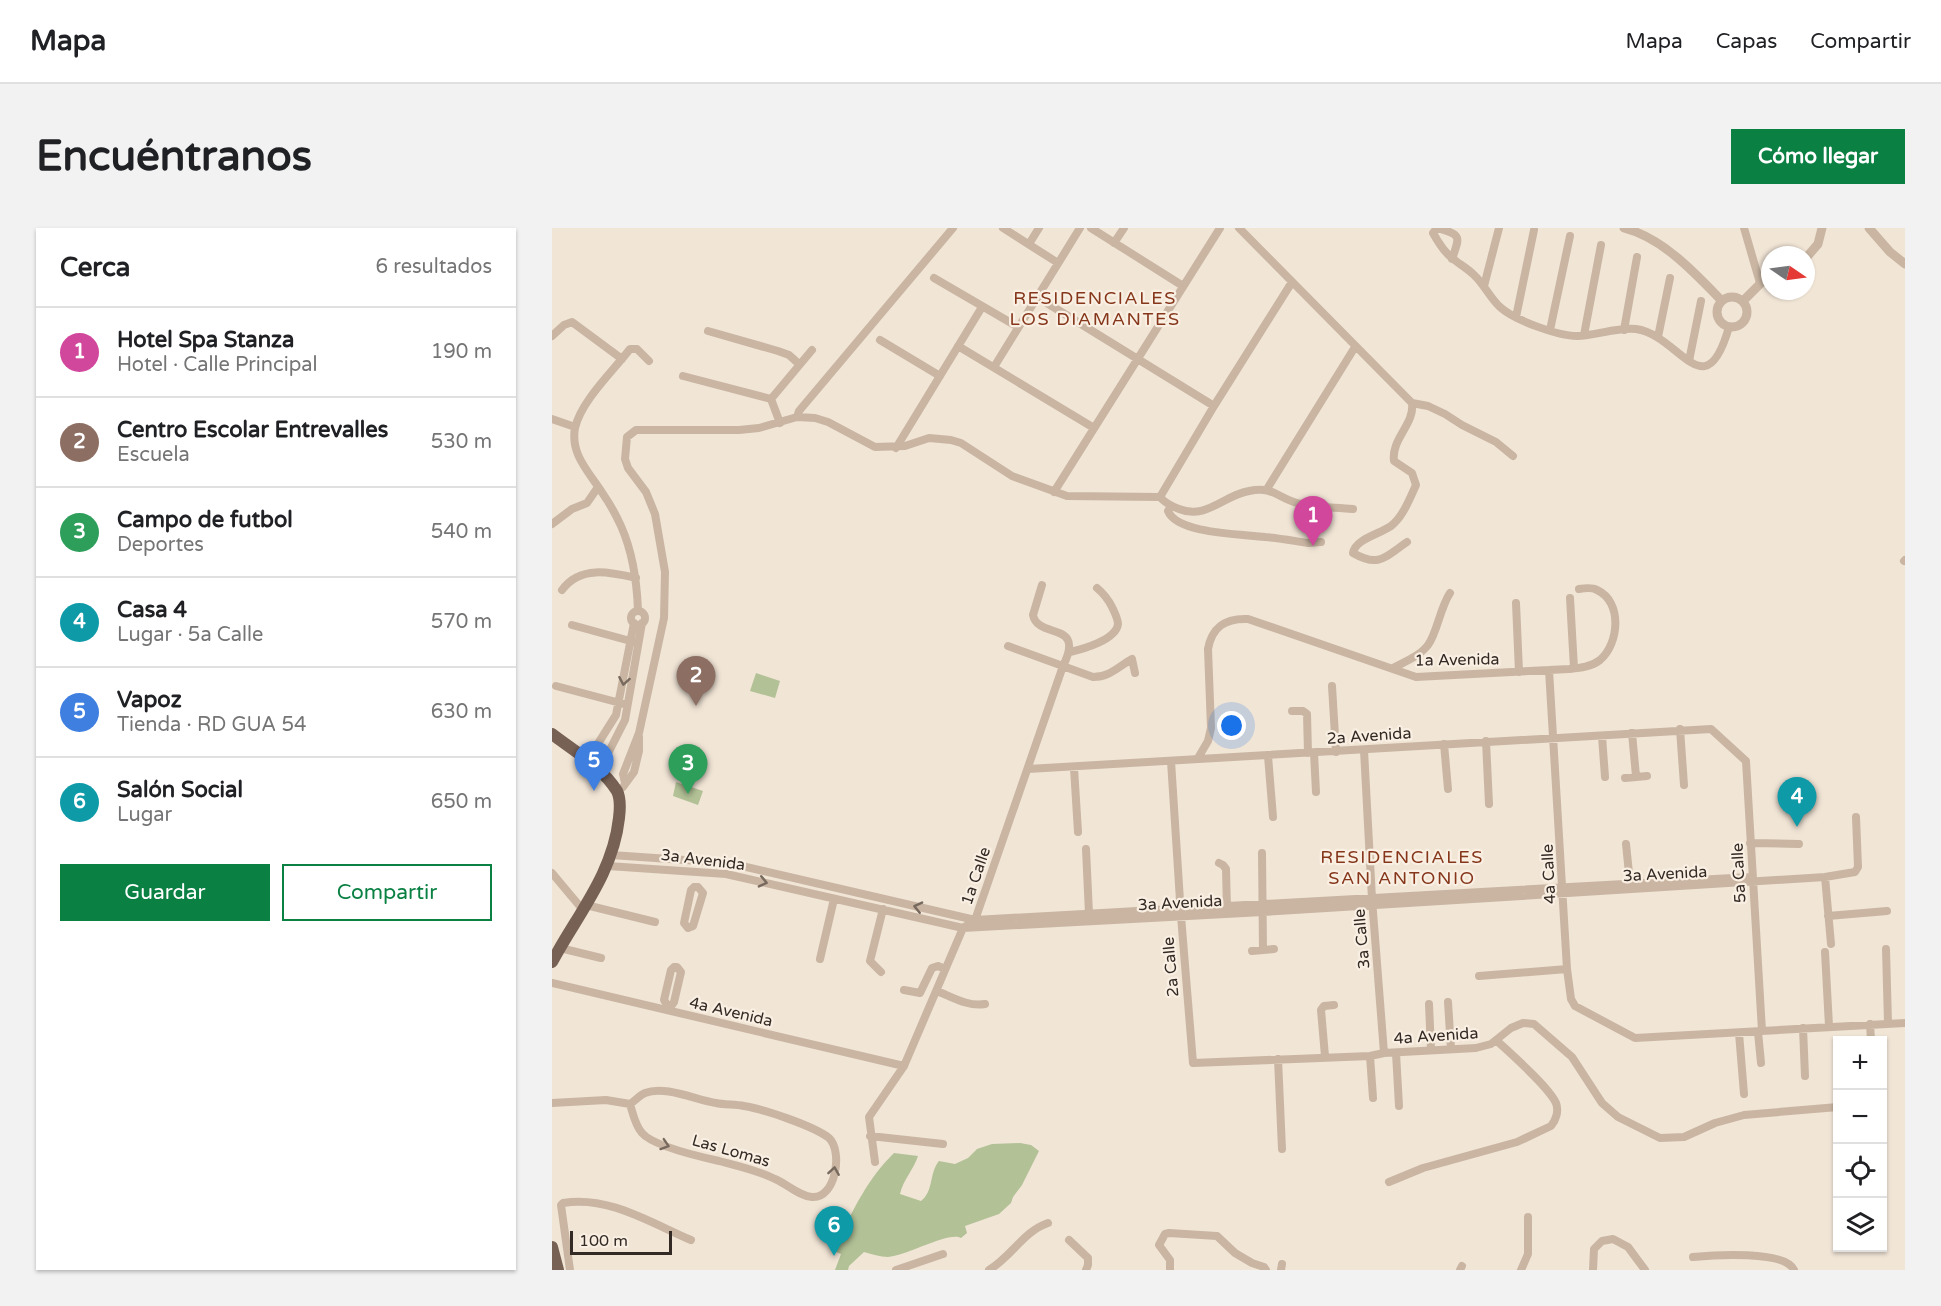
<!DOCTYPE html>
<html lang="es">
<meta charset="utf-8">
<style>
body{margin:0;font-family:"Varela Round",sans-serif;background:#f2f2f2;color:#202124}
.controls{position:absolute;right:18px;bottom:18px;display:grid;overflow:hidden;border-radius:0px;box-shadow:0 2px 4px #0004}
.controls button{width:54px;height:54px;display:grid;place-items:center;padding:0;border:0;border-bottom:2px solid #e0e0e0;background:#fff;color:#202124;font:30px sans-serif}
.compass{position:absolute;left:1209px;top:18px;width:54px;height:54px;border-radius:50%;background:#fff;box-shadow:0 2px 4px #0004;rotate:103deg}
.scale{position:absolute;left:18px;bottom:15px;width:102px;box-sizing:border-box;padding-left:6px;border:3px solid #342a25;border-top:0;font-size:16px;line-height:21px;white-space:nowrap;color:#342a25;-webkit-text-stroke:4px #f9efe2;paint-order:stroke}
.you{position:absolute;left:680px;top:498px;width:21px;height:21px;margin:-15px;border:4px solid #fff;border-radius:50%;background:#1a73e8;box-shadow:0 0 0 9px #1a73e833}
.badge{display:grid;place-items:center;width:39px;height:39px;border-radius:50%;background:#0b8043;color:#fff;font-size:20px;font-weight:700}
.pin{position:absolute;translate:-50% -50px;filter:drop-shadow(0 2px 3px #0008)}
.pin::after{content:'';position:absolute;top:32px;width:21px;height:18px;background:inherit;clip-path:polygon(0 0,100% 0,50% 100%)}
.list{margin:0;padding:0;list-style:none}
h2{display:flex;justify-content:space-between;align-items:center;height:78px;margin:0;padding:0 24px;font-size:26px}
h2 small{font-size:20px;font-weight:400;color:#757577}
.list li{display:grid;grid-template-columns:39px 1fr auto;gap:18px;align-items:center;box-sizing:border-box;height:90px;padding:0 24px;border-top:2px solid #e0e0e0}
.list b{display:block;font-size:22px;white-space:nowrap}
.list p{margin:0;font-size:20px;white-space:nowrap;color:#757577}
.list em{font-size:20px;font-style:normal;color:#757577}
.actions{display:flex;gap:12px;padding:18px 24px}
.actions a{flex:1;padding:14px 0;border:2px solid #0b8043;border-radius:0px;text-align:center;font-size:21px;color:#0b8043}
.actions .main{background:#0b8043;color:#fff}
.icon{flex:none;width:33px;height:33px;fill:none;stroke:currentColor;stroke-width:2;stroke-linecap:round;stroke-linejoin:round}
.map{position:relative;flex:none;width:1353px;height:1042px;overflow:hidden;border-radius:0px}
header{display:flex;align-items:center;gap:36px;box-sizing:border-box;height:84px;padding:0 30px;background:#fff;border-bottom:2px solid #e0e0e0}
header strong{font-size:28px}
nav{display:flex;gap:33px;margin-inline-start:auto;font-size:21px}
.intro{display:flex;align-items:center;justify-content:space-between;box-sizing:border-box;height:144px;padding:0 36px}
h1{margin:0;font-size:42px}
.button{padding:15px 27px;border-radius:0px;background:#0b8043;color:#fff;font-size:21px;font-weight:700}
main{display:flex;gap:36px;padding:0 36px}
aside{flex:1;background:#fff;border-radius:0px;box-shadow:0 2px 4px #0004}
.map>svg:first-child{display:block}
.green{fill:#b2c196}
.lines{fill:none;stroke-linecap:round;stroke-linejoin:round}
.minor{stroke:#c9b5a2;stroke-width:8}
.tertiary{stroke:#c9b5a2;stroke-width:9}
.primary{stroke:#776155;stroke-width:12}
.oneway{stroke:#77695d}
.labels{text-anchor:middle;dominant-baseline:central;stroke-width:4.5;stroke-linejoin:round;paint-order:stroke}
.street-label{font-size:16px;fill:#342a25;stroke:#f9efe2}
.neighbourhood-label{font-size:18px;letter-spacing:1.5px;fill:#85361b;stroke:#f9efe2}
</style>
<header>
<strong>Mapa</strong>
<nav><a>Mapa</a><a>Capas</a><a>Compartir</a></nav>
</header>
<div class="intro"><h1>Encuéntranos</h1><a class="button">Cómo llegar</a></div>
<main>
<aside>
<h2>Cerca<small>6 resultados</small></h2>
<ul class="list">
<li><span class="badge" style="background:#d1479c">1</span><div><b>Hotel Spa Stanza</b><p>Hotel · Calle Principal</p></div><em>190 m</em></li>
<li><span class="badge" style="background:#8d6e63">2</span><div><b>Centro Escolar Entrevalles</b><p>Escuela</p></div><em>530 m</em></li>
<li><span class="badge" style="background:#2e9e5b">3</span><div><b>Campo de futbol</b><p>Deportes</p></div><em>540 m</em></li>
<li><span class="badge" style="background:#0f9aa8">4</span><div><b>Casa 4</b><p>Lugar · 5a Calle</p></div><em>570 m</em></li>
<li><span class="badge" style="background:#3f7fe0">5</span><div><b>Vapoz</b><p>Tienda · RD GUA 54</p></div><em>630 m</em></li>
<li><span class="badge" style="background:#0f9aa8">6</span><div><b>Salón Social</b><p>Lugar</p></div><em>650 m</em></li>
</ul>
<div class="actions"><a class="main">Guardar</a><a>Compartir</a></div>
</aside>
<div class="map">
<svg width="1353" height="1042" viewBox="0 0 1353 1042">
<rect width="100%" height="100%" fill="#f1e5d6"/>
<!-- green -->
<path class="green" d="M 204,445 L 228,453 L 223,470 L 198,463 Z
M 124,554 L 151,563 L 146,577 L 121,568 Z
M 468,915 L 479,917 L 487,923 L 470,957 L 461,969 L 459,975 L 447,986 L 413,998 L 415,1005 L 409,1010 C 397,1003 354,1028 336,1029 C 328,1029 320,1026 312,1024 L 297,1038 L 296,1042 L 283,1042 L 289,1026 L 279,1022 L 282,1014 L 286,1015 C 299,984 317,949 342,925 L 366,928 C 362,941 351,952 348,966 L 369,973 C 382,963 377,945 387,933 L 403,936 L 416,930 L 425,921 L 440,916 Z"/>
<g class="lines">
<!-- minor -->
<path class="minor" d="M 451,0 L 506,35
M 539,0 L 631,58
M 687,0 L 860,175 C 863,196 839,211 842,233 L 860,245 L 864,257 C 858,270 851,289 839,298 C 828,306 803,311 801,325 C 827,340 833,329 855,314
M 885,0 L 881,5 C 886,14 892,24 900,30 C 907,36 915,40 922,47 C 932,56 938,70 948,79 C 962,92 1006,108 1025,108 C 1044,108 1064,99 1084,101 C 1128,107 1153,183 1177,99
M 885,0 C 910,7 908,8 900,31
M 1192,0 L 1208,55
M 562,15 L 572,0
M 477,16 L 487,0
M 382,50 L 466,99
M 932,58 L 947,0
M 485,69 L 662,178
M 964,89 L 982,2
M 998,102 L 1018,8
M 1072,102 L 1085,29
M 156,103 L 226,123 L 237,127 L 247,136
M 1032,107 L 1049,17
M 0,108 L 12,97 L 20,94 L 70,131
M 1106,109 L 1118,50
M 328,112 L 388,148
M 406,118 L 542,200
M 1137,133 L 1149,73
M 442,139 L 528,0
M 131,148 L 219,171 L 228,195
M 219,171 L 260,122
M 860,175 L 876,178 L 893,186 L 910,197 L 944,214 L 961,228
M 245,189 L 247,183 L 401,0
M 0,191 L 23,199
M 344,220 L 430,79
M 715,261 L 803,119
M 502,264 L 668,0
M 608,269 L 662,178 L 740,54
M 608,269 C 613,275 619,278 627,281 C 654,292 672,267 697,263 C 721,258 724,269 745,275 C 763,280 783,279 801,281
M 619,278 L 616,283 C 625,306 691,306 713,309 C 727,310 742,313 756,315 L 769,314
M 0,296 L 20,281 L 35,275 L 46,259
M 1352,333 L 1353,332
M 10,362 C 28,337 58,344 84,350
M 1018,370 L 1022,440
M 964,375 L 967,444
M 86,383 C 85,354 81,325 69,298 C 64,287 58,276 51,266 C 38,245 18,227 23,200 C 29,173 61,143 78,121 L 85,121 L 97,133
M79 390a7 7 0 1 1 14 0a7 7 0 1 1-14 0Z
M 20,397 L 82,414
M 456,418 L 541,449 C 558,449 567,438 580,431 L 583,445
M 518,424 C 531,421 564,412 566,396 C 566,391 562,383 560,379 C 556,371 551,365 545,360
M 841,440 C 852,434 868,428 876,417 C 885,405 888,380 898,365
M 997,442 L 1015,741 L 1019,771 L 1023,778 L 1083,810 L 1353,795
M 4,458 L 72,476
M 780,458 L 784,524
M 740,483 L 751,483 L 755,486 L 756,525
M 1128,501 L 1132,557
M 1080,505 L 1084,548
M 1050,508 L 1053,549
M 934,513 L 937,576
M 892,516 L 896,561
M 812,522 L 820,671 L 832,825
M 762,525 L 764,564
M 716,528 L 721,589
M 646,530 L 656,513 L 659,500 L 656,421 C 660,399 673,390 696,391 L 864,449 L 1017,441 C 1027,440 1039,439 1048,432 C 1067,416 1071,374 1045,362 C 1040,359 1033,360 1027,361
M 35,533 L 64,487 L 82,395
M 619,533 L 629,688 L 641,835 L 818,828 L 832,825 L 924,820 L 939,816 L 959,800 L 971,795 L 982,796 L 1020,829 L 1050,875 L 1066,889 L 1108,910 L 1132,909 L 1163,895 L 1192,887 L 1286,879
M 522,540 L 526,604
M 476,541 L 1159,501 L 1194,533 L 1210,803
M 47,543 L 73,492 L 90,395
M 1073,550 L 1095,548
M 73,555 L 71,546 L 87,505 L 112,390 L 113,344 L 103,286 L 94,264 L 76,240 L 73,231 L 75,209 L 84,202 L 187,202 L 207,200 L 245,189 L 263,190 L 276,194 L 323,219 L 353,218 L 377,210 L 399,212 L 409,215 L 460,248 L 515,268 L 608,269
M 71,559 L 82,544 L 87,523 L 87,509
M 1198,615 L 1247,616
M 1074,616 L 1078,655
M 534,621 L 537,686
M 710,625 L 711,722
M 59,627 L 177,635 L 423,692 L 1199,649
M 667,635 L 671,637 L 674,641 L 675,682
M 56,638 L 174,646 L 411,700 L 711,684 L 1273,649 L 1303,644 L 1306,639 L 1304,589
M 0,645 L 31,682
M 1273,649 L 1279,716
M 142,659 L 146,659 L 151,665 L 141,698 L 136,700 L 132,695 L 139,662 Z
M 34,677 L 103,694
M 1276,688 L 1335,683
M 8,720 L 49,730
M 1334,721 L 1336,795
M 700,723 L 722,721
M 1273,724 L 1277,798
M 268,731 L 282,671
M 122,739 L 125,739 L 129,744 L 122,774 L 120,777 L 116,778 L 112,772 L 119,742 Z
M 329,744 L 318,733 L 331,681
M 927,748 L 1015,741
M 0,755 L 352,838
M 352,762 L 368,765 L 380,740 L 386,738 L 393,741
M 385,763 C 400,769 416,779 433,776
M 896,774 L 899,821
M 877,776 L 879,822
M 1318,796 L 1319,812
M 1251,800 L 1253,848
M 1206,804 L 1209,835
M 1187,805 L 1192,866
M 844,825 L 847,878
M 773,828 L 769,782 L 772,778 L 782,777
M 818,828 L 821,870
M 726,831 L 730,921
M 0,875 L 54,872 L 78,876 C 83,873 88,867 93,865 C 113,857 144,872 164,875 C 173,877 183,876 192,878 C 211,881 262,898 277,910 C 291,923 284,971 260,969 C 247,968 235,956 223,951 C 205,942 186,938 167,933 C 149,929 101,918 90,905 C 83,897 81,886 78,876
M 318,908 L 391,916
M 323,934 L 317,889 L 352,838 L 411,700 L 423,692 L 511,438 C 534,392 486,412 481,387 L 490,357
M 837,954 L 871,940 L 965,914 L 999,898 C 1004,892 1007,883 1004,875 C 996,858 959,826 944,812
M 517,1012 L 536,1030 L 536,1037 L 534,1042
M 1141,1029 C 1161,1027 1233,1022 1242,1042
M 18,1042 L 9,977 L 11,975 C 56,967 99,995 139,1012
M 344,1042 L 391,1026
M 437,1042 C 459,1029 472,1003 496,995
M 618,1042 L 618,1032 L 607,1017 L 613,1006 L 617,1005 L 665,1008 L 683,1025 L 700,1035 L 712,1039 L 714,1042
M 729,1042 L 730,1036
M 908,1042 L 910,1038
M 969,1042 L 976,1026 L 976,989
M 1041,1042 L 1042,1021 L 1050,1013 L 1061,1011 L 1076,1019 L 1093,1042"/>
<!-- tertiary -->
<path class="tertiary" d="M 1072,0 C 1111,10 1143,45 1170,73
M 1317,0 L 1338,24 L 1353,36
M 1254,30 L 1266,16 L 1270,0
M1165 84a15 15 0 1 1 30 0a15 15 0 1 1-30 0Z
M 1191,73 L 1218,46"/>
<!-- primary -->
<path class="primary" d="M 0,506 C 22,523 50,539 65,563 C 69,571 68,582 67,590 C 61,646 25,687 0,734
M 0,1019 L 6,1042"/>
</g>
<!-- one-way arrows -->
<defs><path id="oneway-chevron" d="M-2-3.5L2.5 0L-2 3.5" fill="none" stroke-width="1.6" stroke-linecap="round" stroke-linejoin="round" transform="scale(1.5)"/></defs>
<g class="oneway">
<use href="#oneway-chevron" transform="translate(72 453) rotate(100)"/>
<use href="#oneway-chevron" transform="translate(211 654) rotate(13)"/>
<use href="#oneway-chevron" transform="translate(366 679) rotate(-167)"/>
<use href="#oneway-chevron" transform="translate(113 917) rotate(18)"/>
<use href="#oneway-chevron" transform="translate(282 943) rotate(-81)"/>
</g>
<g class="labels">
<!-- street labels -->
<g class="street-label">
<text transform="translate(905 432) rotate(-1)">1a Avenida</text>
<text transform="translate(817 508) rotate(-4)">2a Avenida</text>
<text transform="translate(151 632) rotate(7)">3a Avenida</text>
<text transform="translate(1187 645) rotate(-93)">5a Calle</text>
<text transform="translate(997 646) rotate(-93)">4a Calle</text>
<text transform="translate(1113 646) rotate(-3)">3a Avenida</text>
<text transform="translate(424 648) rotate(-71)">1a Calle</text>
<text transform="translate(628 675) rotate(-3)">3a Avenida</text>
<text transform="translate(810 711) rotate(-95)">3a Calle</text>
<text transform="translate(619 739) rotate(-95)">2a Calle</text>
<text transform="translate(179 784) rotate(13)">4a Avenida</text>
<text transform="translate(884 808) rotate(-4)">4a Avenida</text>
<text transform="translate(179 923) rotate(16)">Las Lomas</text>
</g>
<!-- neighbourhood labels -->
<g class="neighbourhood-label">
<text x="543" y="70">RESIDENCIALES<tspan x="543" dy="21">LOS DIAMANTES</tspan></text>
<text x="850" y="629">RESIDENCIALES<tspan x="850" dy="21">SAN ANTONIO</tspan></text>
</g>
</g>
</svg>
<div class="controls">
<button>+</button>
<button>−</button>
<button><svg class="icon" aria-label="locate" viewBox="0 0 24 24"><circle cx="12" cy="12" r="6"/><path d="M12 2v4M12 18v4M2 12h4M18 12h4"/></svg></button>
<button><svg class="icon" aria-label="layers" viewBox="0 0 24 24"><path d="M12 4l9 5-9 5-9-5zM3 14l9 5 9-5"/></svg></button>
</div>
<svg class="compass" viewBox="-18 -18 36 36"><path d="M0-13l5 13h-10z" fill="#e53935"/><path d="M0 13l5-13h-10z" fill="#757577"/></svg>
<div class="scale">100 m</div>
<div class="you"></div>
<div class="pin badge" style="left:761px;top:318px;background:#d1479c">1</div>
<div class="pin badge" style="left:144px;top:478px;background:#8d6e63">2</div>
<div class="pin badge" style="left:136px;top:566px;background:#2e9e5b">3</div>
<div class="pin badge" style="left:1245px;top:599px;background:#0f9aa8">4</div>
<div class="pin badge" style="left:42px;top:563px;background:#3f7fe0">5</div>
<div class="pin badge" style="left:282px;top:1028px;background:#0f9aa8">6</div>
</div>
</main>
